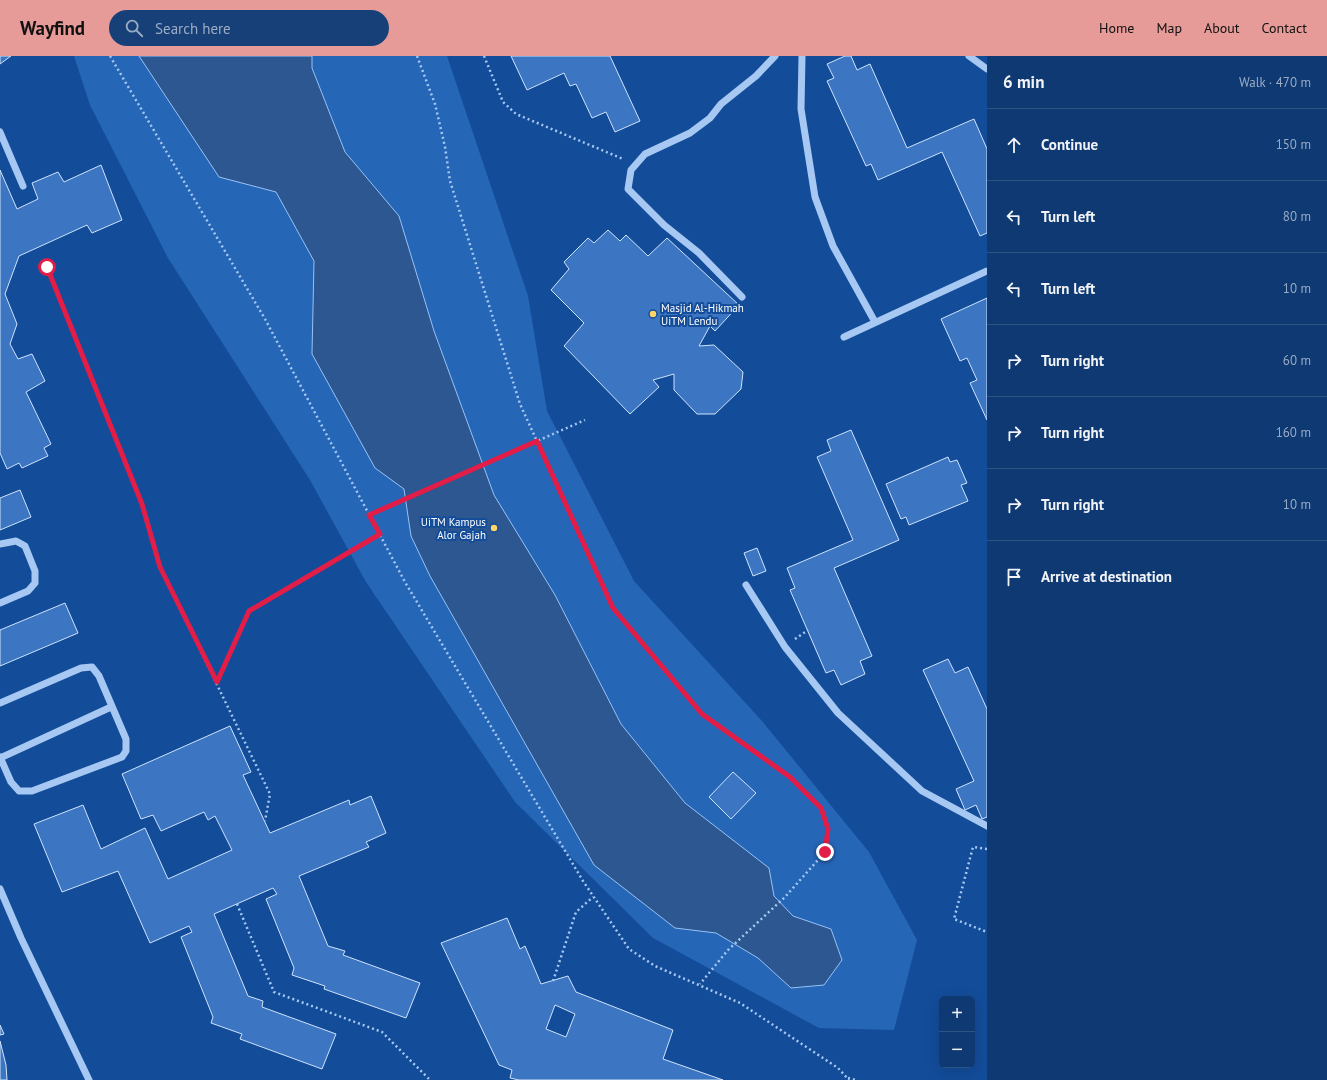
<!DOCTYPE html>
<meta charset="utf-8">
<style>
body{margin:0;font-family:"PT Sans",sans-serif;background:#174078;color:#f1f3f6}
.controls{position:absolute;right:12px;bottom:12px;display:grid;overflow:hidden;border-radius:6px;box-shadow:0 4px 16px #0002}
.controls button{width:36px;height:36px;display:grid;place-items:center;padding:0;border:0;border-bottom:1px solid #2e5385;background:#0e3973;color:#f1f3f6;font:20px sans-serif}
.stop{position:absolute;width:12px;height:12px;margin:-9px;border:3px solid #e11d48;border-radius:50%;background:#fff}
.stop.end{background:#e11d48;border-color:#fff;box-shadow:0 1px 4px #0008}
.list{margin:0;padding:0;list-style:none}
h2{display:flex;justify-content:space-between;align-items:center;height:52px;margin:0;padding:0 16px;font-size:17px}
h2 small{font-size:13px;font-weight:400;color:#9bacc4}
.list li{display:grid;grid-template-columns:26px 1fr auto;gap:12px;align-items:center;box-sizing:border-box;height:72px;padding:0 16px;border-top:1px solid #2e5385}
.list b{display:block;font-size:15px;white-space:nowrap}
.list em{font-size:13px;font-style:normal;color:#9bacc4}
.icon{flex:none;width:22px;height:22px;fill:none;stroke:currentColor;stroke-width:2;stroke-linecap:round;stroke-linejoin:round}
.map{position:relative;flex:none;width:987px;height:1024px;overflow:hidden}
header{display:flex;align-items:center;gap:24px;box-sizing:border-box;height:56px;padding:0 20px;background:#e69b98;color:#111}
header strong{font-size:19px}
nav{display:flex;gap:22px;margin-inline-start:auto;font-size:14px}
.search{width:280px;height:36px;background:#174078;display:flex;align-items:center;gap:10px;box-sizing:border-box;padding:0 14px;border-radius:22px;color:#9bacc4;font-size:15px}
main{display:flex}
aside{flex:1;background:#0e3973}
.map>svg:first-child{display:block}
.green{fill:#2666b7}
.water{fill:#2d5790;stroke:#98c2f6}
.building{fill:#3c75c1;stroke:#cee3fd;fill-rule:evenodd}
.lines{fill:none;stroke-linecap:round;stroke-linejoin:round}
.path{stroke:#a6c8f3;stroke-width:2.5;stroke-dasharray:2 3;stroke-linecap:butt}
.minor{stroke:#a6c8f3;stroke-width:7}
.route{stroke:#e11d48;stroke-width:5}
.poi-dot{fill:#ffd568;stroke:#134c99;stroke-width:1.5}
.labels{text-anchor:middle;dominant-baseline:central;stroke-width:4;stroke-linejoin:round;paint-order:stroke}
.poi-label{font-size:11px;fill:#fff;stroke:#134c99;text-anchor:start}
</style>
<header>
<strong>Wayfind</strong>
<div class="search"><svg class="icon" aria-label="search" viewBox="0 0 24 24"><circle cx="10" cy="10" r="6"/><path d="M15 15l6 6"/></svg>Search here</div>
<nav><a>Home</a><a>Map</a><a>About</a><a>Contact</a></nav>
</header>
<main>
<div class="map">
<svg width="987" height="1024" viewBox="0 0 987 1024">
<rect width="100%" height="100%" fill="#134c99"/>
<!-- green -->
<path class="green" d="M 74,0 L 447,0 L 528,240 L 547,355 L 634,525 L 762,665 L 869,796 L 917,884 L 894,974 L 819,972 L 653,882 L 515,746 L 366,526 L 310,424 L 168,202 L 90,49 Z"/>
<!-- water -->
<path class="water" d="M 139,0 L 312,0 L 312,12 L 345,96 L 399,160 L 434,275 L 494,439 L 555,539 L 621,668 L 685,747 L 769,812 L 774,840 L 793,860 L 831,873 L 842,904 L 824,929 L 791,932 L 758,902 L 716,877 L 675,872 L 594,809 L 430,520 L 411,480 L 404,433 L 375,412 L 312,298 L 314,205 L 276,136 L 219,121 Z"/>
<!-- building -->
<path class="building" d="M 0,0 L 11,0 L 0,8 Z
M 511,0 L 610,0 L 640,65 L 615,76 L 606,56 L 592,62 L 576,28 L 570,30 L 564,17 L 527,34 Z
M 845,0 L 851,0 L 857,14 L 870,8 L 907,92 L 974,63 L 987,93 L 987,177 L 980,180 L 942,96 L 878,124 L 871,108 L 866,110 L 827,25 L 834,22 L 827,8 Z
M 101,109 L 122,164 L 92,177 L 87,169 L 19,200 L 5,238 L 17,268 L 10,288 L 18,303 L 32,298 L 45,325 L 26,336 L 51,388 L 44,392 L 48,400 L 22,412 L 19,407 L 7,413 L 0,397 L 0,114 L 17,153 L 38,143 L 32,127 L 58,116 L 64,126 Z
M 608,174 L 620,185 L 626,179 L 648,200 L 667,182 L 739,249 L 715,275 L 710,270 L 699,290 L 714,289 L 743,316 L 741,333 L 715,358 L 697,358 L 674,334 L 674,318 L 653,324 L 659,331 L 630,358 L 564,290 L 584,267 L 551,234 L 569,213 L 564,206 L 588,182 L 594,187 Z
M 987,242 L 987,364 L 970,327 L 977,324 L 967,302 L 960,305 L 941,263 Z
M 851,374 L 899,484 L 834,512 L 872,600 L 860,605 L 865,618 L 841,629 L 834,614 L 826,617 L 790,534 L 795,532 L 787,512 L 853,484 L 817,401 L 831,395 L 827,384 Z
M 948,401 L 950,406 L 957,404 L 967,427 L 961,429 L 968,445 L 909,469 L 906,461 L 901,463 L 886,428 Z
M 20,434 L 31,461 L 0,474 L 0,442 Z
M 757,492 L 766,515 L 753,520 L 744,497 Z
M 65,547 L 78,577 L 0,610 L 0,574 Z
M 948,603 L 955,617 L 968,611 L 987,653 L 987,761 L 982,763 L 976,749 L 965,754 L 956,733 L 974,725 L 923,614 Z
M 230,670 L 251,716 L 243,719 L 270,777 L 349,744 L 350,749 L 371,740 L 386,777 L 366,786 L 369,791 L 299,820 L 328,890 L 345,895 L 343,899 L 420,927 L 406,962 L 324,933 L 325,930 L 292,919 L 294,912 L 266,843 L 277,838 L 273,832 L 214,858 L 248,940 L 263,945 L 262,951 L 336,978 L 322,1013 L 240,983 L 242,978 L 211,967 L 213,961 L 181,881 L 192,876 L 189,870 L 150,887 L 118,815 L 62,836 L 34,768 L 83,749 L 101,793 L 145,772 L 168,823 L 232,794 L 215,760 L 208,764 L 204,756 L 161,775 L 153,759 L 141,763 L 122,718 Z
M 733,716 L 756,737 L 731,763 L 709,741 Z
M 507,862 L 520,893 L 525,890 L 541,928 L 568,920 L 576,936 L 673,974 L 663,1003 L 723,1024 L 519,1024 L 510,1022 L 512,1014 L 499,1009 L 441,887 ZM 555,949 L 575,958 L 566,981 L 546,973 Z
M 0,969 L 4,978 L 0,979 Z
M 0,985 L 6,1009 L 7,1024 L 0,1024 Z"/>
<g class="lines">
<!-- path -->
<path class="path" d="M 110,0 L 265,263 L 405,526 L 583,825 L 629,893 L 655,910 L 740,947 L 838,1012 L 849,1024
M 417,0 L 435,48 L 445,91 L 450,125 L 520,348 L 613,552 L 702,658 L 790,721 L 821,752 L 828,773 L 825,796 L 785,841 L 728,894 L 700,928
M 484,0 L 503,46 L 516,58 L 623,103
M 47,211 L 142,448 L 160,511 L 270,738 L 265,765
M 369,459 L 585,364
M 795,583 L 808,574
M 217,626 L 249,555 L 379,479
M 987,793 L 973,791 L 954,863 L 987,876
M 237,848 L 274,936 L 382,976 L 430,1024
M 553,925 L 576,856 L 593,841
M 848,1022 L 856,1024"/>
<!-- minor -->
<path class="minor" d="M 802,0 L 801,53 L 815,141 L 833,190 L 875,266
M 969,0 L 987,13
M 0,76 L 23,130
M 742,241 L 699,197 L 664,169 L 628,133 L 631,114 L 645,98 L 690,77 L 710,62 L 721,48 L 756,20 L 775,0
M 844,281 L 987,215
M 0,488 L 16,485 L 25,490 L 35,515 L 35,527 L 28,535 L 0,547
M 746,529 L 785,591 L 838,657 L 922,735 L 987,770
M 0,647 L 81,612 L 92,611 L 99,620 L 126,683 L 126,695 L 122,701 L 32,735 L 19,735 L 11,726 L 0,701
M 0,702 L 111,651
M 0,833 L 21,882 L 89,1024"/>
</g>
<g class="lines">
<!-- route -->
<path class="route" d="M 47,211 L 142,448 L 160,511 L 217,626 L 249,555 L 380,478 L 369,459 L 537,385 L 613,552 L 702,658 L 790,721 L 821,752 L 828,773 L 825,796"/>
</g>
<!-- markers -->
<g class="poi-dot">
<circle cx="653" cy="258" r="4"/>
<circle cx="494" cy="472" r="4"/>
</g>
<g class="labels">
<!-- poi labels -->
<g class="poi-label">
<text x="661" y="252">Masjid Al-Hikmah<tspan x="661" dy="13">UiTM Lendu</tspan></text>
<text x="486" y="466" text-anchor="end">UiTM Kampus<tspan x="486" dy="13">Alor Gajah</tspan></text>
</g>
</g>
</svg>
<div class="controls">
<button>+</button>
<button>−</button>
</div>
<div class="stop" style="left:47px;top:211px"></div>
<div class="stop end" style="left:825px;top:796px"></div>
</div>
<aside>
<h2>6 min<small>Walk · 470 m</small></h2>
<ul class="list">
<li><svg class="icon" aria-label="ahead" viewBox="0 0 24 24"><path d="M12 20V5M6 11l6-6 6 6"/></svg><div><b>Continue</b></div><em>150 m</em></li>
<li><svg class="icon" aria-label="left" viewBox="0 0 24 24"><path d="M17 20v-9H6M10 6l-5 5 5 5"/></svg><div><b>Turn left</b></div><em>80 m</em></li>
<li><svg class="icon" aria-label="left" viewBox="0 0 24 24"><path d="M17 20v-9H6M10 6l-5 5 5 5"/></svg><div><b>Turn left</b></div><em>10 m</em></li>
<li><svg class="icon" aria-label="right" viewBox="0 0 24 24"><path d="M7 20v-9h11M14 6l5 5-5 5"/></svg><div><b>Turn right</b></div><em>60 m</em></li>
<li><svg class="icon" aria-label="right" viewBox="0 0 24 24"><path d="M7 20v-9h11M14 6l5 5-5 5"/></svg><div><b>Turn right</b></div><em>160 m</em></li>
<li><svg class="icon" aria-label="right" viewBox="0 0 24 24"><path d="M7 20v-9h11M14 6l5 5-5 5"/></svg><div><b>Turn right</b></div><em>10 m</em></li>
<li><svg class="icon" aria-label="arrive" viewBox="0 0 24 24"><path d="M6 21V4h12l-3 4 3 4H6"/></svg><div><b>Arrive at destination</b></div></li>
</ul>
</aside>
</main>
